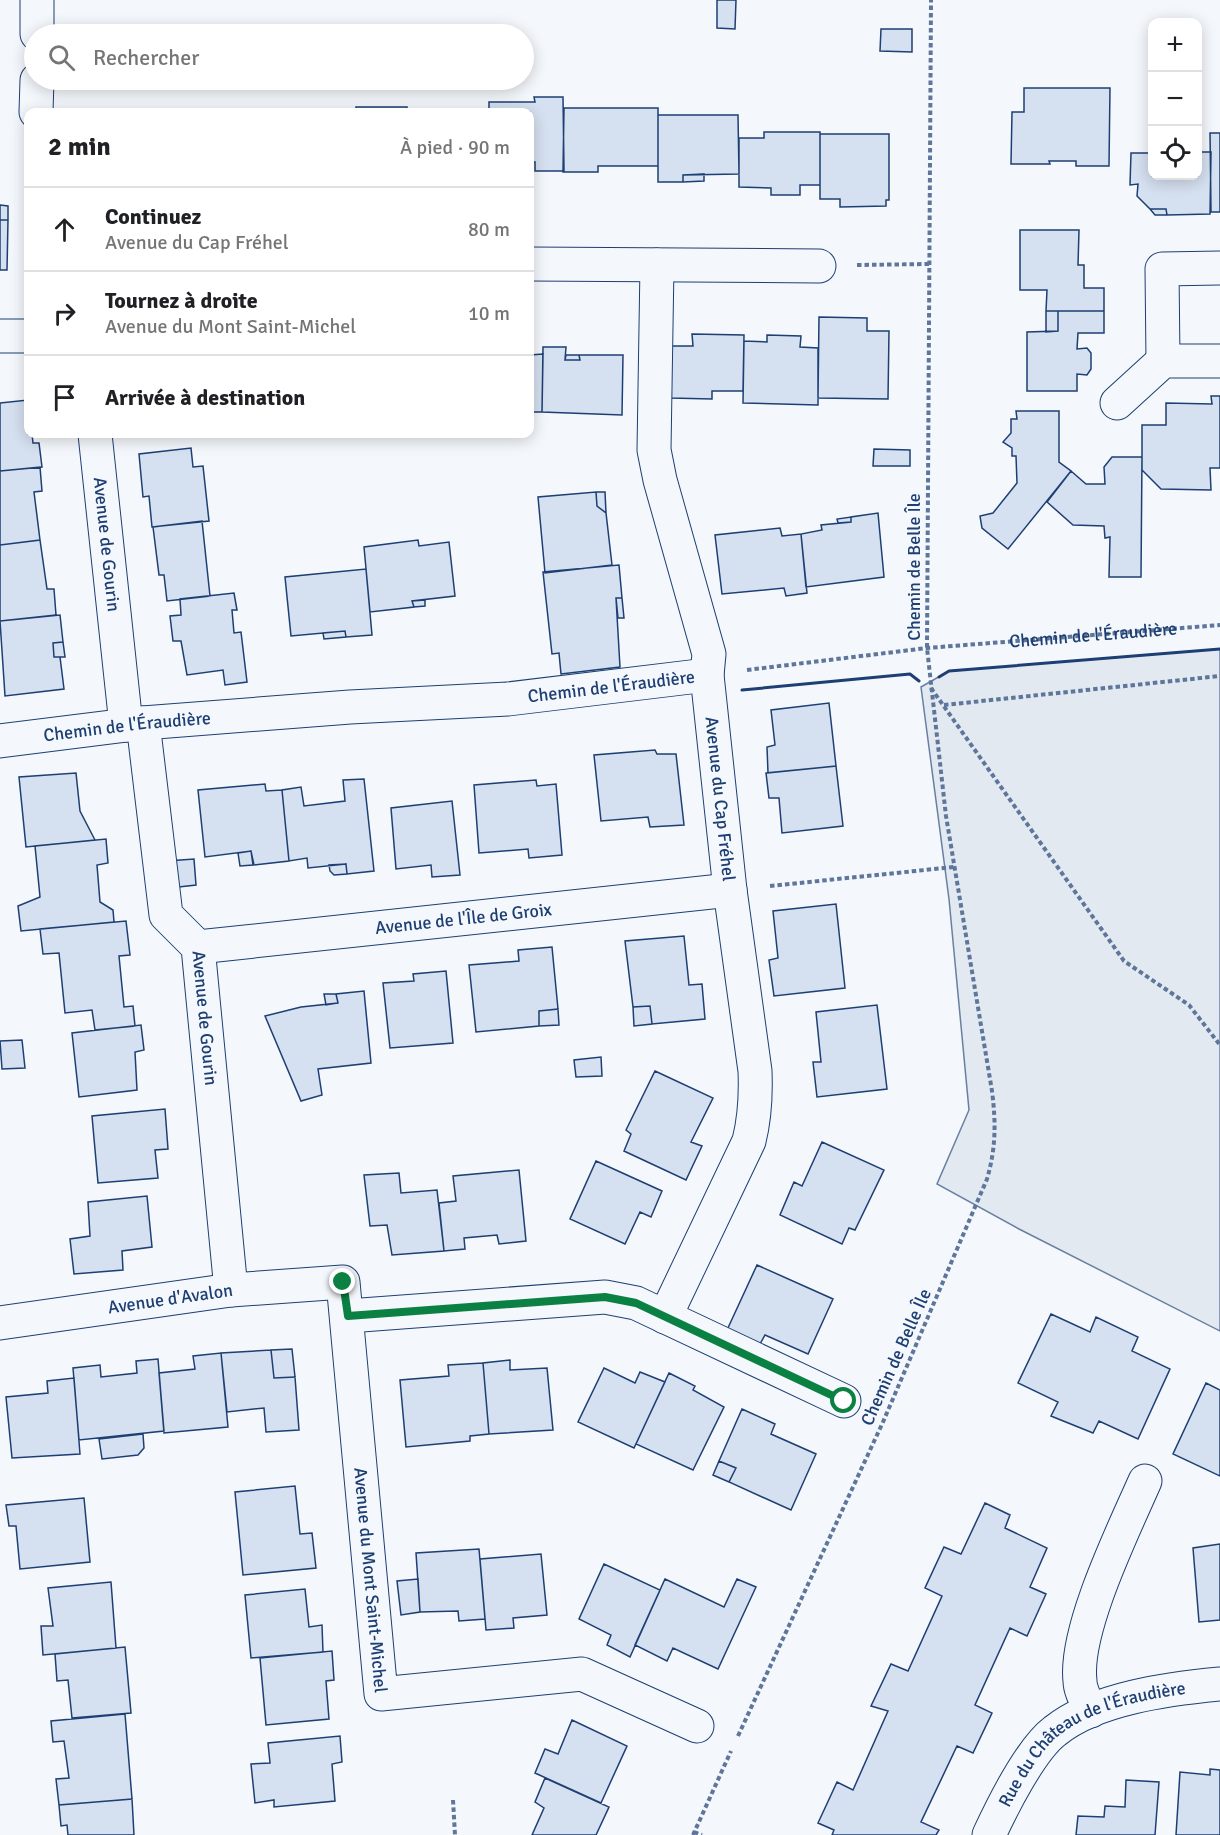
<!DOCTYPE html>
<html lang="fr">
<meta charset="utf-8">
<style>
body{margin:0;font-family:Signika,sans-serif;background:#f2f2f2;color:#202124}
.controls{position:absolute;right:18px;top:18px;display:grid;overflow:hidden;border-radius:12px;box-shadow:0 3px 15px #0003}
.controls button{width:54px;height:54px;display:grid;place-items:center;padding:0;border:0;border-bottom:2px solid #e0e0e0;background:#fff;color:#202124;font:30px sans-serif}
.stop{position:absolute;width:18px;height:18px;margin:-14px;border:4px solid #0b8043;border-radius:50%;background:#fff}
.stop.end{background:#0b8043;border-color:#fff;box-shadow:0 2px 6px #0008}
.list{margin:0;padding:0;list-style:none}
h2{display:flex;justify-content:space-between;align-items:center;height:78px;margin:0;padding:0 24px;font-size:26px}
h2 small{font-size:20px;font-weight:400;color:#757577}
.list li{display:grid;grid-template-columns:39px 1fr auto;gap:18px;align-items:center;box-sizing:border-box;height:84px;padding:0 24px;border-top:2px solid #e0e0e0}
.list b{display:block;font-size:22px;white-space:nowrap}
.list p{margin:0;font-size:20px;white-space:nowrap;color:#757577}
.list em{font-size:20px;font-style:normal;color:#757577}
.icon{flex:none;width:33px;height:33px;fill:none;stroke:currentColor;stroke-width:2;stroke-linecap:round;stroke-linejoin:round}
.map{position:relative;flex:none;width:1220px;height:1835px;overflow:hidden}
.search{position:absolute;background:#fff;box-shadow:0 3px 15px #0003;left:24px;top:24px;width:510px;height:66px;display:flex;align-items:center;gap:15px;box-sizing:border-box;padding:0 21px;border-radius:33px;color:#757577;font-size:22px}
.panel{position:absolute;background:#fff;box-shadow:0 3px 15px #0003;left:24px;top:108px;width:510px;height:330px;border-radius:12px}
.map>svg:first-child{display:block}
.green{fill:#e3e9f0;stroke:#687fa3;stroke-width:1.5}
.building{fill:#d5e0f0;stroke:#1d3f73;stroke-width:1.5}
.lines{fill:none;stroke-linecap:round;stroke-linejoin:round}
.minor-casing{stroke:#1d3f73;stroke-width:35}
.path{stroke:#5e769c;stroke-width:4;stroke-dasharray:4.5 3;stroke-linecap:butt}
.minor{stroke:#f4f7fb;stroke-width:33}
.wall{stroke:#1d3f73;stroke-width:3}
.route{stroke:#0b8043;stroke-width:8}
.labels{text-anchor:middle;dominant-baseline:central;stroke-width:4.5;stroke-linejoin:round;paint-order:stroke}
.street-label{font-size:18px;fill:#1d3f73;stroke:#f4f7fb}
</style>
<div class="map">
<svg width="1220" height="1835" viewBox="0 0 1220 1835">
<rect width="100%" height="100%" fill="#f4f7fb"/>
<!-- green -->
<path class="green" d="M 1220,649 L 1220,1331 L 1019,1229 L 937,1184 L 969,1110 L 949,899 L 921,687 L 949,671 Z"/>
<!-- building -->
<path class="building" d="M 717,0 L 736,0 L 735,29 L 717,28 Z
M 881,29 L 912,29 L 912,52 L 880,51 Z
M 1024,88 L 1110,88 L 1109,166 L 1076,166 L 1076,161 L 1049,161 L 1050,164 L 1011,164 L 1012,112 L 1024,112 Z
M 534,97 L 563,97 L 564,171 L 535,171 L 535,162 L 530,162 L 530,112 L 489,112 L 489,102 L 535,102 Z
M 356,107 L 407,107 L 407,112 L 356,112 Z
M 564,108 L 658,108 L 658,166 L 598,166 L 598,172 L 563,172 Z
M 658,115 L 738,115 L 739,174 L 683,175 L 683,182 L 658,182 Z
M 764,132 L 820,132 L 820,185 L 800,185 L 800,195 L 771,195 L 771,188 L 739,187 L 739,138 L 764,138 Z
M 1210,133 L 1220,133 L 1220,212 L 1211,212 Z
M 820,134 L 889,134 L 889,200 L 886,200 L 886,206 L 840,207 L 840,199 L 820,199 Z
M 1198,152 L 1211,152 L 1210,214 L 1167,215 L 1166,209 L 1150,209 L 1137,196 L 1138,184 L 1130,185 L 1131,153 L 1152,153 L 1152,176 L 1198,176 Z
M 704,174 L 704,181 L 683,182 L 683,175 Z
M 0,205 L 8,206 L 8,220 L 0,220 Z
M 1150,209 L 1166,209 L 1167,215 L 1155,215 Z
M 0,220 L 8,220 L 7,270 L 0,270 Z
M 1020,230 L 1079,230 L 1078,265 L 1084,265 L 1084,288 L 1104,288 L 1104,311 L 1046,311 L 1047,290 L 1020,290 Z
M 1046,311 L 1058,311 L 1058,331 L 1046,332 Z
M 1058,311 L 1104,311 L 1104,333 L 1078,333 L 1077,349 L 1087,348 L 1091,353 L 1091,369 L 1087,375 L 1077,374 L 1077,391 L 1027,391 L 1027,332 L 1058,331 Z
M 819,317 L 867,318 L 867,331 L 889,331 L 888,399 L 818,398 Z
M 692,334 L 744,335 L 743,391 L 712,391 L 712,399 L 670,398 L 671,346 L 693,346 Z
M 767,335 L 801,336 L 800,347 L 818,348 L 818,405 L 743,403 L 744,341 L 767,342 Z
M 543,347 L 566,347 L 565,360 L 580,360 L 579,355 L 623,355 L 622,415 L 542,412 Z
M 543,354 L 542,412 L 530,412 L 530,355 Z
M 566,355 L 579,355 L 580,360 L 565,360 Z
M 1211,396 L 1220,396 L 1220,468 L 1210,468 L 1211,490 L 1161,489 L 1142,470 L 1142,425 L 1166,425 L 1166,403 L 1212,404 Z
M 28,400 L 28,434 L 32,434 L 33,443 L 39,443 L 42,467 L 0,471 L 0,403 Z
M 1016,411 L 1059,411 L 1059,462 L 1071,471 L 1008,549 L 982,528 L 980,516 L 993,513 L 1017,483 L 1016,456 L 1012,456 L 1012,448 L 1003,442 L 1011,433 L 1011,419 L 1017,419 Z
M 191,448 L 193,467 L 203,466 L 209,521 L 152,527 L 149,496 L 143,497 L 139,454 Z
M 874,449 L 910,450 L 910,466 L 873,466 Z
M 1112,457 L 1142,457 L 1141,577 L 1109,577 L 1110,537 L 1105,538 L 1104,526 L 1073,525 L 1047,502 L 1071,471 L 1086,484 L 1105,484 L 1104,467 Z
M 40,467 L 42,491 L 34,492 L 40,540 L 0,545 L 0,471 Z
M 596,492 L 597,506 L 606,513 L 612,565 L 545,573 L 538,497 Z
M 596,492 L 605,492 L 606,513 L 597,506 Z
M 878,513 L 884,577 L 806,587 L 801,534 L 822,530 L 821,525 L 851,522 L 851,517 Z
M 851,517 L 851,522 L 838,523 L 837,519 Z
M 202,521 L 210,596 L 167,601 L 164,575 L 159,575 L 153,527 Z
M 780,528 L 782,536 L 801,534 L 807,593 L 786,596 L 784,588 L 722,594 L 715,535 Z
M 40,540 L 47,589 L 54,589 L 56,615 L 0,621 L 0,545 Z
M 418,540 L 419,546 L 449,542 L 455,596 L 412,601 L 414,607 L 370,612 L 364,547 Z
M 619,565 L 622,598 L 616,598 L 620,667 L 561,674 L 559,653 L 552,654 L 543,572 Z
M 366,569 L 372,635 L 346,637 L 345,631 L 291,636 L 285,577 Z
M 234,593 L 237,610 L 232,610 L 234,633 L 241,632 L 247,682 L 225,685 L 223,670 L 187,675 L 181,641 L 173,641 L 170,616 L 181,615 L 180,599 Z
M 616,598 L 622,598 L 624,618 L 618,618 Z
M 425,600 L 425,606 L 414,607 L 412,601 Z
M 60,615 L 63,642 L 53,643 L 54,657 L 60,657 L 64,689 L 5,696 L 0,621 Z
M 345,631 L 346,637 L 324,639 L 323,633 Z
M 63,642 L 65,657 L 54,657 L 53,643 Z
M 829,703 L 836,766 L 768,773 L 767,747 L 775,745 L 771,710 Z
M 655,750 L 657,754 L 676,754 L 684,825 L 650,827 L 648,817 L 601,821 L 594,755 Z
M 836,766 L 843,826 L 782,833 L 779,798 L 769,798 L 766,773 Z
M 76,773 L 80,811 L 95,840 L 26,847 L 19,777 Z
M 364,779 L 374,871 L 347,874 L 346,864 L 308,868 L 307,858 L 289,861 L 282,790 L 301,787 L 304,806 L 345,801 L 343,780 Z
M 536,780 L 537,786 L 556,784 L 562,855 L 529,858 L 528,849 L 479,853 L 474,785 Z
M 265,784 L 266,791 L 282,790 L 289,861 L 254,865 L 251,851 L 205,857 L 198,790 Z
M 452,801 L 460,875 L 432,877 L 431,865 L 396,869 L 391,808 Z
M 106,839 L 108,863 L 97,865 L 100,902 L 113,910 L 114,922 L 21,931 L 18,906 L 40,897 L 35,846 Z
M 251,851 L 253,865 L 240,866 L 238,853 Z
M 194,859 L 196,885 L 170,888 L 167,861 Z
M 346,864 L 347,874 L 334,875 L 330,871 L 329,865 Z
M 836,904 L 845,988 L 774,996 L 769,960 L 778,958 L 773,911 Z
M 126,921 L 130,955 L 119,956 L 124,1007 L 133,1006 L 135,1026 L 95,1030 L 92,1010 L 65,1013 L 59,953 L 43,954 L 40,929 Z
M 684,936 L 689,985 L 702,984 L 705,1019 L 652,1024 L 650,1006 L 633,1007 L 625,941 Z
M 552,947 L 558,1009 L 539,1011 L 539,1026 L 476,1032 L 469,965 L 519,961 L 518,950 Z
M 446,971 L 453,1043 L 390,1048 L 383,983 L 414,981 L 413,974 Z
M 364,991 L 371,1063 L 318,1069 L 322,1095 L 301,1101 L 265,1016 L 301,1007 L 338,1003 L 336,994 Z
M 324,994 L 336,994 L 338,1003 L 326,1005 Z
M 877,1005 L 887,1089 L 817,1097 L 813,1062 L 821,1062 L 816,1012 Z
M 650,1006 L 652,1024 L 634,1026 L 633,1007 Z
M 558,1009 L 559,1025 L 539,1026 L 539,1011 Z
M 141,1025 L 144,1050 L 135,1052 L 137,1090 L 79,1097 L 72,1033 Z
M 22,1040 L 25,1068 L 2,1069 L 0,1041 Z
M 601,1057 L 602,1076 L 576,1077 L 574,1060 Z
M 655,1071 L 713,1098 L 691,1142 L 702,1146 L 686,1180 L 624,1151 L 631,1134 L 626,1130 Z
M 165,1109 L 168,1149 L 155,1150 L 158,1178 L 98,1183 L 92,1116 Z
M 822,1142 L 884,1170 L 855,1230 L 849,1228 L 842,1244 L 780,1215 L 794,1182 L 802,1186 Z
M 596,1161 L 662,1191 L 651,1217 L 640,1212 L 625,1244 L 570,1219 Z
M 519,1170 L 526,1241 L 499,1244 L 497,1235 L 464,1238 L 465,1249 L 444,1251 L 439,1203 L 456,1201 L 453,1176 Z
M 399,1173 L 401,1193 L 437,1190 L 444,1251 L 392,1255 L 387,1225 L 370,1226 L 364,1175 Z
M 147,1196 L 152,1247 L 122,1251 L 123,1270 L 74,1274 L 70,1239 L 90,1236 L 88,1202 Z
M 757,1265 L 833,1299 L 808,1354 L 765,1335 L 760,1344 L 727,1330 Z
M 1051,1314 L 1090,1332 L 1096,1317 L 1138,1337 L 1132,1351 L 1170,1369 L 1138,1439 L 1099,1421 L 1093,1433 L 1051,1416 L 1058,1402 L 1018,1383 Z
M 292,1349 L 295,1377 L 274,1378 L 271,1350 Z
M 271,1350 L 274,1378 L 295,1377 L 299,1430 L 266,1432 L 264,1408 L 227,1412 L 221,1353 Z
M 221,1353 L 228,1427 L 164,1433 L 159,1373 L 195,1369 L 193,1356 Z
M 158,1359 L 164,1431 L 79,1440 L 73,1368 L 100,1365 L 101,1377 L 137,1373 L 136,1361 Z
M 510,1360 L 510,1370 L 547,1368 L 553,1430 L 489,1434 L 483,1363 Z
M 483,1363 L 489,1434 L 470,1436 L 470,1441 L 406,1447 L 400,1380 L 449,1376 L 448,1365 Z
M 604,1368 L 635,1383 L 640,1372 L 665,1382 L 634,1448 L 578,1422 Z
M 669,1373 L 695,1386 L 693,1390 L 724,1407 L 693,1470 L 636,1444 Z
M 74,1378 L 80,1454 L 12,1458 L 6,1397 L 48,1393 L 47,1381 Z
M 1206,1383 L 1220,1390 L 1220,1476 L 1173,1454 Z
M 742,1409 L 775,1424 L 771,1434 L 816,1454 L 791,1510 L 729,1482 L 736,1468 L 719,1461 Z
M 143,1434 L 144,1448 L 138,1455 L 102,1459 L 99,1439 Z
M 719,1461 L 736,1468 L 729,1482 L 713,1475 Z
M 295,1486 L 300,1534 L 312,1533 L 316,1568 L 243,1575 L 235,1492 Z
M 84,1498 L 90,1562 L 20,1569 L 16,1526 L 9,1526 L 6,1505 Z
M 985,1503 L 1010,1515 L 1005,1528 L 1047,1548 L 1030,1587 L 1046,1594 L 1027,1636 L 1010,1628 L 975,1705 L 992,1713 L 973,1753 L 957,1746 L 921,1822 L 939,1830 L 936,1835 L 832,1835 L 834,1830 L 818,1823 L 837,1782 L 853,1790 L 888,1711 L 871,1706 L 891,1664 L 908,1671 L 942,1596 L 925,1588 L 944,1547 L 961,1554 Z
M 1220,1544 L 1220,1620 L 1199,1622 L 1193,1548 Z
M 479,1549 L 485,1619 L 459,1621 L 458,1611 L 420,1612 L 416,1553 Z
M 541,1554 L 547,1615 L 513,1618 L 514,1628 L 486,1630 L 480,1559 Z
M 604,1564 L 660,1590 L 630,1657 L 607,1645 L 611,1635 L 579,1619 Z
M 418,1579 L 420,1612 L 401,1615 L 397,1581 Z
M 665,1579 L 724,1607 L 737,1579 L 756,1587 L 718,1669 L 673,1648 L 667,1661 L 635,1645 Z
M 111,1582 L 116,1648 L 43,1655 L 41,1626 L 53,1626 L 48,1588 Z
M 305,1589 L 309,1627 L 322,1625 L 323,1652 L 251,1658 L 245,1595 Z
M 125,1647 L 131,1713 L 72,1718 L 68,1680 L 57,1681 L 55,1654 Z
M 332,1651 L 334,1680 L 326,1681 L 329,1719 L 266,1725 L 260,1658 Z
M 125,1714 L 132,1799 L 59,1805 L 56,1779 L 69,1778 L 64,1741 L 53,1742 L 51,1721 Z
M 572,1720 L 627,1746 L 601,1803 L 535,1773 L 545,1749 L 558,1754 Z
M 340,1736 L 342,1762 L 332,1764 L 335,1801 L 274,1807 L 274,1800 L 255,1803 L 251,1764 L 270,1763 L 268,1743 Z
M 1210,1769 L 1220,1770 L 1220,1835 L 1176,1835 L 1180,1772 L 1210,1775 Z
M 545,1778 L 609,1807 L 596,1835 L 532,1835 L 544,1808 L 535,1802 Z
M 1126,1780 L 1159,1782 L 1155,1835 L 1076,1835 L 1078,1816 L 1104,1817 L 1105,1806 L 1125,1807 Z
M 132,1799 L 134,1835 L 68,1835 L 67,1825 L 61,1826 L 59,1805 Z"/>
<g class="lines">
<defs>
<g id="minor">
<path d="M 37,34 L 37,0"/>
<path d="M 36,112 L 37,80"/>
<path d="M 530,264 L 819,266"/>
<path id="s2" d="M 657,265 L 654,450 L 660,480 L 709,654 L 707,675 L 730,890 L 755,1071 C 756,1096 755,1117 749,1141 L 665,1317"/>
<path d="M 0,336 L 28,336"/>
<path d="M 1163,361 L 1162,269 L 1220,268"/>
<path d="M 1117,403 L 1163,361 L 1220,361"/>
<path id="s3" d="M 95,434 L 126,725"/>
<path id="s4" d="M 143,723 L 166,915 L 198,947 L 231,1290"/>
<path id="s5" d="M 0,741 L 143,723 L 350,707 L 508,699 L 707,675"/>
<path id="s6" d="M 198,947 L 730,890"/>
<path d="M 348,1316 L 605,1297 L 636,1303 L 844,1401"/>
<path id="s7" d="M 0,1323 L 231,1290 L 343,1282 L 381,1694 L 582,1674 L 697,1726"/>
<path d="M 1091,1711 C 1087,1702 1080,1691 1080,1681 C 1074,1630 1124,1529 1145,1481"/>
<path id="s8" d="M 989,1835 C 1002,1807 1031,1749 1055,1731 C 1096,1698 1168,1689 1220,1684"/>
</g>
</defs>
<!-- minor casing -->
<use href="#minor" class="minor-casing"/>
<!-- path -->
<g class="path">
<path d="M 857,265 L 929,264"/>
<path id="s1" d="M 747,670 L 927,648 L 1220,625"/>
<path d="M 931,688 L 1124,961 L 1189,1005 L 1220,1045"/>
<path d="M 944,705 L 1220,676"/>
<path d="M 770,886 L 954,867"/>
<path d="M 738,1736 L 883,1422 L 987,1179 C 996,1148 996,1123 992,1091 L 946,816 L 927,648 L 931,0"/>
<path d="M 453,1800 L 455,1835"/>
<path d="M 694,1832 L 702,1835"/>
<path d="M 693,1835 L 731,1751"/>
</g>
<!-- minor -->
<use href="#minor" class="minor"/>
<!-- wall -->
<path class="wall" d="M 939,677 L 949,671 L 1220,649
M 742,690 L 910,674 L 919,681"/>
</g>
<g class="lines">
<!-- route -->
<path class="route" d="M 343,1282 L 348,1316 L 605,1297 L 636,1303 L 844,1401"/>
</g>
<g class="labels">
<!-- street labels -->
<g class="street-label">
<text stroke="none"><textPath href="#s3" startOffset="111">Avenue de Gourin</textPath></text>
<text transform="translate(914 567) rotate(-90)">Chemin de Belle Île</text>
<text stroke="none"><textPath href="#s1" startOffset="348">Chemin de l'Éraudière</textPath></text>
<text stroke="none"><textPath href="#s5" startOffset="614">Chemin de l'Éraudière</textPath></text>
<text stroke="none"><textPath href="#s5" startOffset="128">Chemin de l'Éraudière</textPath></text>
<text stroke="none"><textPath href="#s2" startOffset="542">Avenue du Cap Fréhel</textPath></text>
<text stroke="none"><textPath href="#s6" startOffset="267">Avenue de l'Île de Groix</textPath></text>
<text stroke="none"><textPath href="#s4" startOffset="310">Avenue de Gourin</textPath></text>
<text stroke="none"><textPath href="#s7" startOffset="172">Avenue d'Avalon</textPath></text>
<text transform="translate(896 1357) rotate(-66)">Chemin de Belle Île</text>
<text stroke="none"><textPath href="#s7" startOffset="645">Avenue du Mont Saint-Michel</textPath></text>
<text stroke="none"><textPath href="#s8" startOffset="148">Rue du Château de l'Éraudière</textPath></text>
</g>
</g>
</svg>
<div class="controls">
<button>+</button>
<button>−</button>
<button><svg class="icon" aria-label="locate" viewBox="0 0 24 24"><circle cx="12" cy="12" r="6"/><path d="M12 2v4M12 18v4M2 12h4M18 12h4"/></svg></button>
</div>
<div class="stop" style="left:844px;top:1401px"></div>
<div class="stop end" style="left:343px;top:1282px"></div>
<div class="search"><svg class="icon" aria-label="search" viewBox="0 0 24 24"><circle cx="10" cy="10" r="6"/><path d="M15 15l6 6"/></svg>Rechercher</div>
<section class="panel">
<h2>2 min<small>À pied · 90 m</small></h2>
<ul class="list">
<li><svg class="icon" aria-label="ahead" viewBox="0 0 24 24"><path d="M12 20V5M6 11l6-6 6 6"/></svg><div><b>Continuez</b><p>Avenue du Cap Fréhel</p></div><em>80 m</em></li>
<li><svg class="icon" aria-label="right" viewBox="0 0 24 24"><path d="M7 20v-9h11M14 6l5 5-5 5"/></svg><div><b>Tournez à droite</b><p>Avenue du Mont Saint-Michel</p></div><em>10 m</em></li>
<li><svg class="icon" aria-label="arrive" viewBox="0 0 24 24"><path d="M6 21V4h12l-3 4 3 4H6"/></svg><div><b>Arrivée à destination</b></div></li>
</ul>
</section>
</div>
